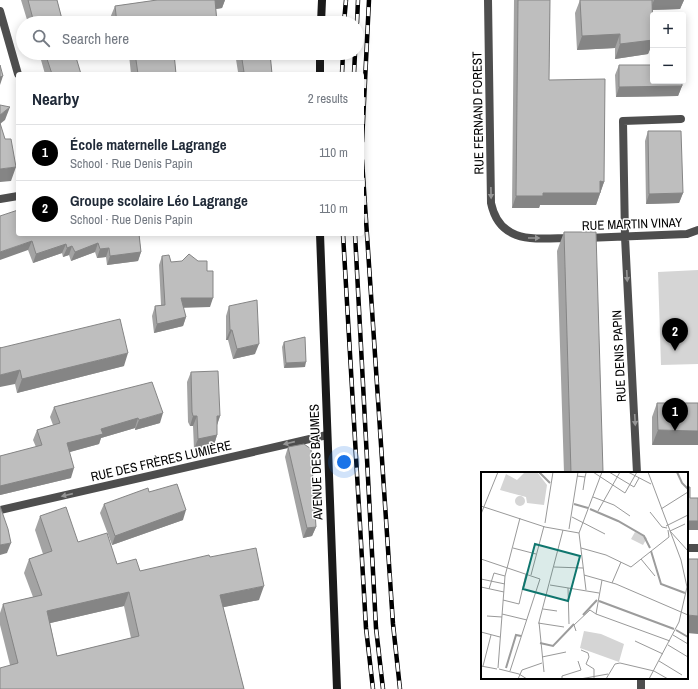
<!DOCTYPE html>
<meta charset="utf-8">
<style>
body{margin:0;font-family:"Archivo Narrow",sans-serif;background:#f2f2f3;color:#1f2937}
.controls{position:absolute;right:12px;top:12px;display:grid;overflow:hidden;border-radius:4px;box-shadow:0 2px 10px #0003}
.controls button{width:36px;height:36px;display:grid;place-items:center;padding:0;border:0;border-bottom:1px solid #e0e1e3;background:#fff;color:#1f2937;font:20px sans-serif}
.you{position:absolute;left:344px;top:462px;width:14px;height:14px;margin:-10px;border:3px solid #fff;border-radius:50%;background:#1a73e8;box-shadow:0 0 0 6px #1a73e833}
.badge{display:grid;place-items:center;width:26px;height:26px;border-radius:50%;background:#000;color:#fff;font-size:13px;font-weight:700}
.pin{position:absolute;translate:-50% -33px;filter:drop-shadow(0 1px 2px #0008)}
.pin::after{content:'';position:absolute;top:21px;width:14px;height:12px;background:inherit;clip-path:polygon(0 0,100% 0,50% 100%)}
.list{margin:0;padding:0;list-style:none}
h2{display:flex;justify-content:space-between;align-items:center;height:52px;margin:0;padding:0 16px;font-size:17px}
h2 small{font-size:13px;font-weight:400;color:#747a83}
.list li{display:grid;grid-template-columns:26px 1fr auto;gap:12px;align-items:center;box-sizing:border-box;height:56px;padding:0 16px;border-top:1px solid #e0e1e3}
.list b{display:block;font-size:15px;white-space:nowrap}
.list p{margin:0;font-size:13px;white-space:nowrap;color:#747a83}
.list em{font-size:13px;font-style:normal;color:#747a83}
.icon{flex:none;width:22px;height:22px;fill:none;stroke:currentColor;stroke-width:2;stroke-linecap:round;stroke-linejoin:round}
.map{position:relative;flex:none;width:698px;height:689px;overflow:hidden}
.search{position:absolute;background:#fff;box-shadow:0 2px 10px #0003;left:16px;top:16px;width:348px;height:44px;display:flex;align-items:center;gap:10px;box-sizing:border-box;padding:0 14px;border-radius:22px;color:#747a83;font-size:15px}
.panel{position:absolute;background:#fff;box-shadow:0 2px 10px #0003;left:16px;top:72px;width:348px;height:164px;border-radius:4px}
.map>svg:first-child{display:block}
.green{fill:#d5d5d5}
.lines{fill:none;stroke-linecap:round;stroke-linejoin:round}
.lane{stroke:#4e4e4e;stroke-width:8}
.street{stroke:#4e4e4e;stroke-width:8}
.secondary{stroke:#1b1b1b;stroke-width:8}
.rail-casing{stroke:#000;stroke-width:4.5}
.rail{stroke:#fff;stroke-width:3;stroke-dasharray:9;stroke-linecap:butt}
.wall{fill:#a3a3a3;fill-rule:evenodd}
.shaded-wall{fill:#858585}
.building{fill:#bebebe;stroke:#858585;fill-rule:evenodd}
.oneway{fill:#959595}
.labels{text-anchor:middle;dominant-baseline:central;stroke-width:3;stroke-linejoin:round;paint-order:stroke}
.street-label{font-size:13px;fill:#000;stroke:#fff}
.inset-river{fill:none;stroke:#9c9c9c;stroke-width:2}
.inset-road{fill:none;stroke:#999;stroke-width:1}
.view{fill:#0f766e;fill-opacity:0.15;stroke:#0f766e;stroke-width:2}
.inset-edge{fill:none;stroke:#000;stroke-width:2}
</style>
<div class="map">
<svg width="698" height="689" viewBox="0 0 698 689">
<rect width="100%" height="100%" fill="#fff"/>
<!-- green -->
<path class="green" d="M 698,270 L 698,364 L 661,365 L 658,272 Z"/>
<g class="lines">
<!-- lane -->
<path class="lane" d="M 625,237 L 623,121 L 681,119"/>
<!-- street -->
<path class="street" d="M 488,0 L 491,203 C 500,246 538,238 572,238
M 0,11 L 18,74
M 0,199 L 18,196
M 625,237 L 637,473
M 586,238 L 687,234 L 698,230
M 0,510 L 327,435
M 687,548 L 698,548
M 641,678 L 641,689"/>
<!-- secondary -->
<path class="secondary" d="M 321,23 L 322,0
M 320,74 L 320,53
M 320,234 L 337,689"/>
<defs>
<path id="rail" d="M 344,23 L 346,0
M 357,23 L 358,0
M 342,74 L 343,53
M 354,74 L 355,53
M 362,142 L 369,0
M 362,160 L 393,624 L 400,689
M 343,234 L 366,628 L 373,689
M 355,234 L 376,628 L 383,689"/>
</defs>
<!-- rail casing -->
<use href="#rail" class="rail-casing"/>
<!-- rail -->
<use href="#rail" class="rail"/>
</g>
<!-- wall -->
<path class="wall" d="M 21,0 L 57,0 L 63,23 L 28,23 Z
M 157,0 L 225,0 L 222,8 L 216,9 L 217,23 L 111,23 L 110,18 L 115,6 Z
M 514,0 L 550,0 L 549,80 L 604,182 L 596,205 L 540,205 L 539,208 L 512,208 Z
M 580,0 L 684,0 L 680,9 L 653,10 L 653,42 L 648,54 L 615,59 L 615,48 L 577,50 L 575,13 Z
M 39,53 L 73,53 L 81,74 L 45,74 Z
M 114,53 L 174,53 L 176,74 L 131,74 L 129,55 L 115,56 Z
M 235,53 L 270,53 L 272,74 L 238,72 Z
M 619,65 L 682,86 L 678,96 L 616,97 L 615,75 Z
M 648,131 L 683,193 L 679,203 L 646,204 L 645,141 Z
M 564,232 L 603,472 L 602,473 L 564,473 L 557,251 Z
M 18,234 L 139,234 L 141,252 L 138,261 L 107,265 L 106,257 L 97,258 L 95,252 L 71,261 L 69,255 L 63,257 L 62,253 L 33,263 L 28,250 Z
M 162,256 L 171,262 L 210,307 L 183,307 L 186,317 L 183,326 L 154,333 L 152,316 L 155,306 L 161,305 L 159,265 Z
M 229,306 L 255,354 L 233,359 L 228,340 L 226,340 L 226,316 Z
M 284,342 L 305,367 L 284,368 L 282,347 Z
M 0,348 L 124,366 L 17,393 L 15,384 Z
M 191,372 L 220,416 L 217,425 L 217,435 L 214,445 L 194,449 L 193,426 L 190,426 L 188,422 L 187,382 Z
M 76,401 L 160,423 L 135,430 L 135,428 L 101,438 L 99,444 L 69,452 L 71,478 L 0,495 L 0,456 L 36,447 L 33,440 L 37,430 L 53,425 L 50,417 L 54,407 Z
M 657,403 L 698,403 L 652,445 L 652,417 Z
M 288,447 L 316,527 L 312,536 L 303,538 L 285,457 Z
M 149,492 L 183,520 L 112,545 L 100,513 L 104,504 Z
M 40,516 L 78,542 L 117,564 L 140,571 L 210,557 L 259,600 L 223,607 L 244,689 L 10,665 L 0,625 L 0,613 L 3,604 L 33,597 L 24,573 L 29,559 L 43,554 L 35,530 ZM 124,606 L 131,638 L 57,656 L 50,623 Z"/>
<!-- shaded-wall -->
<path class="shaded-wall" d="M 213,0 L 225,0 L 222,8 L 210,10 Z
M 654,0 L 684,0 L 680,9 L 650,10 Z
M 620,34 L 615,48 L 577,50 L 582,36 Z
M 653,40 L 653,42 L 648,54 L 615,59 L 620,44 Z
M 116,53 L 130,53 L 129,55 L 115,56 Z
M 3,76 L 0,85 L 0,77 Z
M 682,86 L 678,96 L 616,97 L 619,87 Z
M 10,107 L 5,120 L 0,124 L 0,115 Z
M 16,167 L 11,181 L 0,182 L 0,169 Z
M 600,181 L 604,182 L 596,205 L 540,205 L 539,208 L 512,208 L 516,196 L 543,193 Z
M 683,193 L 679,203 L 646,204 L 649,194 Z
M 32,241 L 28,250 L 0,260 L 0,252 Z
M 98,243 L 95,252 L 71,261 L 75,252 Z
M 66,244 L 62,253 L 33,263 L 36,254 Z
M 72,246 L 69,255 L 63,257 L 67,248 Z
M 109,248 L 106,257 L 97,258 L 100,249 Z
M 141,252 L 138,261 L 107,265 L 110,256 Z
M 181,298 L 213,298 L 210,307 L 178,308 Z
M 186,317 L 183,326 L 154,333 L 157,324 Z
M 230,330 L 232,330 L 228,340 L 226,340 Z
M 259,344 L 255,354 L 233,359 L 237,349 Z
M 128,353 L 124,366 L 17,393 L 22,379 Z
M 306,362 L 305,367 L 284,368 L 286,363 Z
M 20,370 L 15,384 L 0,387 L 0,375 Z
M 163,413 L 160,423 L 135,430 L 139,420 Z
M 193,416 L 197,416 L 193,426 L 190,426 Z
M 217,416 L 220,416 L 217,425 Z
M 138,418 L 135,428 L 101,438 L 99,444 L 63,454 L 67,443 L 101,429 Z
M 658,430 L 698,431 L 698,445 L 652,445 Z
M 217,435 L 214,445 L 194,449 L 198,439 Z
M 74,468 L 71,478 L 0,495 L 0,486 Z
M 603,472 L 602,473 L 579,473 Z
M 186,510 L 183,520 L 112,545 L 115,536 Z
M 687,521 L 698,521 L 698,530 L 687,530 Z
M 316,527 L 312,536 L 303,538 L 307,528 Z
M 11,543 L 7,553 L 0,555 L 0,545 Z
M 264,586 L 259,600 L 215,609 L 220,595 Z
M 129,592 L 124,606 L 42,625 L 47,611 Z
M 687,615 L 698,616 L 698,634 L 687,633 Z"/>
<!-- building -->
<path class="building" d="M 28,0 L 57,0 L 63,23 L 34,23 Z
M 157,0 L 215,0 L 217,23 L 117,23 L 115,6 Z
M 518,0 L 550,0 L 549,80 L 605,79 L 604,182 L 600,181 L 600,193 L 543,193 L 543,196 L 516,196 Z
M 580,0 L 652,0 L 653,40 L 620,44 L 620,34 L 582,36 Z
M 45,53 L 73,53 L 74,54 L 75,54 L 81,74 L 52,74 Z
M 135,53 L 174,53 L 176,74 L 138,74 Z
M 241,53 L 270,53 L 272,74 L 221,74 L 244,72 Z
M 0,65 L 3,76 L 0,77 Z
M 619,65 L 653,65 L 653,81 L 682,81 L 682,86 L 619,87 Z
M 0,105 L 10,107 L 0,115 Z
M 0,123 L 5,139 L 11,139 L 16,167 L 0,169 Z
M 648,131 L 681,131 L 683,193 L 649,194 Z
M 18,210 L 18,234 L 139,234 L 141,252 L 110,256 L 109,248 L 100,249 L 98,243 L 75,252 L 72,246 L 67,248 L 66,244 L 36,254 L 32,241 L 0,252 L 0,216 Z
M 564,232 L 596,232 L 603,472 L 571,473 Z
M 189,254 L 198,261 L 207,261 L 207,271 L 213,271 L 213,298 L 181,298 L 186,317 L 157,324 L 155,306 L 165,305 L 162,256 L 169,255 L 171,262 L 182,261 Z
M 257,300 L 259,344 L 237,349 L 232,330 L 230,330 L 229,306 Z
M 120,319 L 128,353 L 22,379 L 20,370 L 0,375 L 0,347 L 0,348 Z
M 305,337 L 306,362 L 286,363 L 284,342 Z
M 218,371 L 220,416 L 217,416 L 217,435 L 198,439 L 197,416 L 193,416 L 192,412 L 191,372 Z
M 152,382 L 163,413 L 139,420 L 138,418 L 101,429 L 103,434 L 67,443 L 74,468 L 0,486 L 0,456 L 42,445 L 37,430 L 60,423 L 54,407 Z
M 657,403 L 698,403 L 698,431 L 658,430 Z
M 304,444 L 311,449 L 316,527 L 307,528 L 288,447 Z
M 177,484 L 186,510 L 115,536 L 104,504 L 148,488 L 149,492 Z
M 687,487 L 690,487 L 690,498 L 698,498 L 698,521 L 687,521 Z
M 0,506 L 8,529 L 11,543 L 0,545 Z
M 66,507 L 78,542 L 107,533 L 117,564 L 136,559 L 140,571 L 209,555 L 210,557 L 256,548 L 264,586 L 220,595 L 244,689 L 0,689 L 0,668 L 18,663 L 3,604 L 42,595 L 29,559 L 52,551 L 40,516 ZM 129,592 L 139,636 L 57,656 L 47,611 Z
M 687,559 L 698,559 L 698,616 L 687,615 Z"/>
<!-- one-way arrows -->
<defs><path id="oneway-solid" d="M-6-.8H1V-3.2L6.5 0L1 3.2V.8H-6Z"/></defs>
<g class="oneway">
<use href="#oneway-solid" transform="translate(491 193) rotate(89)"/>
<use href="#oneway-solid" transform="translate(534 238)"/>
<use href="#oneway-solid" transform="translate(627 276) rotate(87)"/>
<use href="#oneway-solid" transform="translate(635 420) rotate(87)"/>
<use href="#oneway-solid" transform="translate(289 443) rotate(167)"/>
<use href="#oneway-solid" transform="translate(67 495) rotate(167)"/>
</g>
<g class="labels">
<!-- street labels -->
<g class="street-label">
<text transform="translate(478 113) rotate(-91)">RUE FERNAND FOREST</text>
<text transform="translate(632 224) rotate(-2)">RUE MARTIN VINAY</text>
<text transform="translate(619 356) rotate(-93)">RUE DENIS PAPIN</text>
<text transform="translate(161 461) rotate(-13)">RUE DES FRÈRES LUMIÈRE</text>
<text transform="translate(316 462) rotate(-92)">AVENUE DES BAUMES</text>
</g>
</g>
<!-- overview -->
<g transform="translate(481 472)">
<rect width="207" height="207" fill="#fff"/>
<path d="M 44,0 L 56,0 L 66,13 L 63,33 L 46,31 L 45,25 L 19,18 L 25,2 L 36,8 ZM34 29a5 5 0 1 1 10 0a5 5 0 1 1-10 0ZM 154,60 L 166,66 L 162,73 L 150,67 ZM 103,159 L 120,162 L 143,172 L 138,190 L 99,176 Z" fill="#d5d5d5"/>
<path class="inset-river" d="M 58,0 L 69,11M 196,0 L 201,11 L 207,17M 93,32 L 107,36M 109,37 L 137,49 L 163,64 L 169,76M 170,79 L 180,112 L 204,121M 118,129 L 193,157M 102,143 L 116,128M 195,158 L 207,165M 59,171 L 72,174 L 93,152M 25,196 L 35,163 L 40,164"/>
<path class="inset-road" d="M 112,0 L 144,21 L 156,0M 128,0 L 153,15 L 158,6M 147,0 L 170,12M 167,0 L 200,88 L 206,115 L 198,150 L 168,207M 96,4 L 104,5 L 105,1M 102,18 L 104,5M 112,25 L 133,33 L 149,44M 0,34 L 64,55 L 98,61M 180,37 L 207,20M 117,39 L 139,0M 169,40 L 181,55 L 186,56M 0,42 L 17,0M 91,45 L 124,62M 64,51 L 72,0M 185,54 L 207,43M 88,57 L 97,0M 189,59 L 207,79M 189,59 L 204,52M 32,76 L 55,82M 100,76 L 125,83 L 150,95 L 188,65 L 187,58M 0,87 L 59,107 L 29,199M 160,87 L 174,104M 73,95 L 102,96M 50,103 L 63,54M 103,103 L 135,112 L 207,143M 0,107 L 24,112M 121,108 L 115,142 L 189,169M 131,111 L 140,90M 69,113 L 118,121M 0,115 L 23,120M 87,116 L 88,152M 8,117 L 13,101 L 24,104M 105,118 L 98,61 L 121,0M 22,128 L 38,132 L 45,102M 62,137 L 76,139M 21,142 L 46,148M 6,144 L 21,145M 57,151 L 83,155M 95,159 L 93,153 L 109,138 L 115,142M 0,160 L 19,165M 192,163 L 207,172M 154,169 L 182,182M 187,173 L 207,185M 100,178 L 107,181 L 108,185 L 105,192 L 113,197 L 113,207M 61,185 L 85,180M 178,189 L 201,203M 0,194 L 16,197M 2,194 L 10,163M 17,196 L 24,104 L 39,46M 18,197 L 38,202 L 46,207M 63,200 L 58,150 L 82,58M 37,207 L 41,198 L 61,191M 81,207 L 81,204 L 100,198 L 97,189M 99,207 L 127,202M 125,207 L 134,192 L 139,191 L 173,199 L 187,207"/>
<path class="view" d="M 54,72 L 99,84 L 87,129 L 42,117 Z"/>
<rect width="207" height="207" class="inset-edge"/>
</g>
</svg>
<div class="controls">
<button>+</button>
<button>−</button>
</div>
<div class="you"></div>
<div class="pin badge" style="left:675px;top:431px">1</div>
<div class="pin badge" style="left:675px;top:351px">2</div>
<div class="search"><svg class="icon" aria-label="search" viewBox="0 0 24 24"><circle cx="10" cy="10" r="6"/><path d="M15 15l6 6"/></svg>Search here</div>
<section class="panel">
<h2>Nearby<small>2 results</small></h2>
<ul class="list">
<li><span class="badge">1</span><div><b>École maternelle Lagrange</b><p>School · Rue Denis Papin</p></div><em>110 m</em></li>
<li><span class="badge">2</span><div><b>Groupe scolaire Léo Lagrange</b><p>School · Rue Denis Papin</p></div><em>110 m</em></li>
</ul>
</section>
</div>
